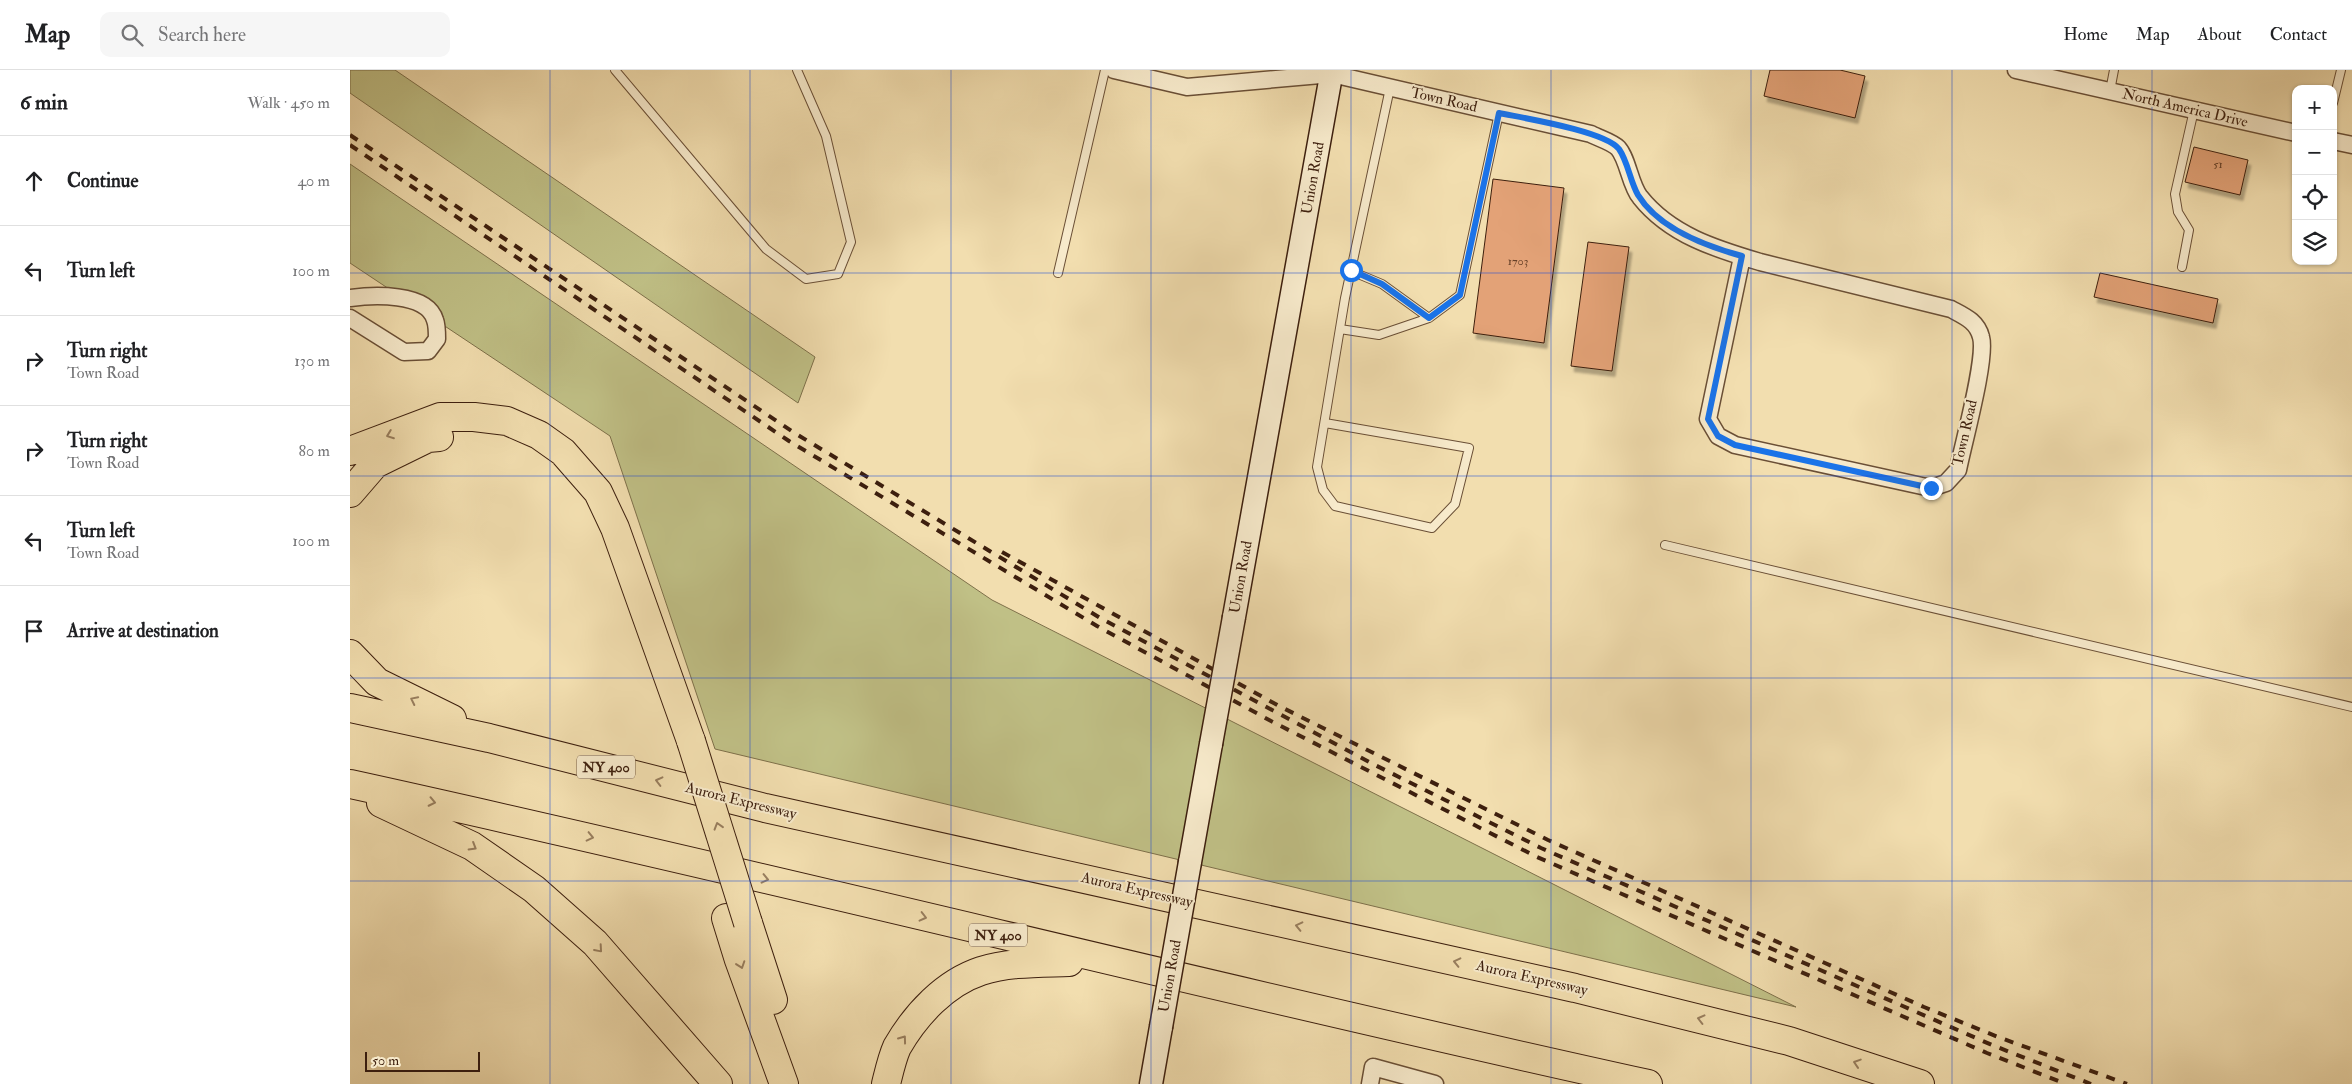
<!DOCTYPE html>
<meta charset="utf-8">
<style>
body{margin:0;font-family:"IM FELL Double Pica",serif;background:#f6f6f6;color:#202124}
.controls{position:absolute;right:15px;top:15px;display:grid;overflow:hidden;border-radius:10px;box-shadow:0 1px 4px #0004}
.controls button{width:45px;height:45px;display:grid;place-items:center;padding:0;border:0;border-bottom:1px solid #e0e0e0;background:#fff;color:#202124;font:25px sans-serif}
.scale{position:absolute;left:15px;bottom:12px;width:115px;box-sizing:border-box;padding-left:5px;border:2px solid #3d1f0e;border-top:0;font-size:14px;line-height:18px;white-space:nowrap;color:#3d1f0e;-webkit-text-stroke:4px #f7eacb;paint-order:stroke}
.stop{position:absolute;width:15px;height:15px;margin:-11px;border:4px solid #1a73e8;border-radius:50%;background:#fff}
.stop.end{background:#1a73e8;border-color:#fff;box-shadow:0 1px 5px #0008}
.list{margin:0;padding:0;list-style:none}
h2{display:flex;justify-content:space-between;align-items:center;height:65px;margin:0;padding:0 20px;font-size:21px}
h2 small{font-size:16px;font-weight:400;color:#757577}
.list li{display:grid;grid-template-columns:32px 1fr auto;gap:15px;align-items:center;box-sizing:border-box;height:90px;padding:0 20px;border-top:1px solid #e0e0e0}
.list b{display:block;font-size:19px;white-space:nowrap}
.list p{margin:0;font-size:16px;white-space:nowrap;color:#757577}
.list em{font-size:16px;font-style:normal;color:#757577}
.icon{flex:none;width:28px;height:28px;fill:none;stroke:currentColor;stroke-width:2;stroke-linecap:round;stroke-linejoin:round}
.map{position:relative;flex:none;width:2002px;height:1014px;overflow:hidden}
header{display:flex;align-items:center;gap:30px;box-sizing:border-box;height:70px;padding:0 25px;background:#fff;border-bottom:1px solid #e0e0e0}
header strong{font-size:24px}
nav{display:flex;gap:28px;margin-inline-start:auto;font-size:18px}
.search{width:350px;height:45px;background:#f6f6f6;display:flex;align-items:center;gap:12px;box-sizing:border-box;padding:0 18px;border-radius:10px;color:#757577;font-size:19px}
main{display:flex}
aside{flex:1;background:#fff}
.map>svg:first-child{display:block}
.green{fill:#c0c086;stroke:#7e704a}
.building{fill:#e3a277;stroke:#3d1f0e;filter:url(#shadow)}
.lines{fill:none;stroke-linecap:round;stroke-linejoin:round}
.service-casing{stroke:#6a4f36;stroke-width:10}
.minor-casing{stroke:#6a4f36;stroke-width:19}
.secondary-casing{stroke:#3d1f0e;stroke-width:25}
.motorway-casing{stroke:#3d1f0e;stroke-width:30}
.service{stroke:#f7eacb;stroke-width:8}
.minor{stroke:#f7eacb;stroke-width:16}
.secondary{stroke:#f7eacb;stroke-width:22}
.motorway{stroke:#f2deaf;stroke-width:28}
.rail{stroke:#3d1f0e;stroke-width:4;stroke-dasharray:9 9;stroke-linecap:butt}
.secondary-bridge-casing{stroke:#3d1f0e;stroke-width:25;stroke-linecap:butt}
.motorway-bridge-casing{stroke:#3d1f0e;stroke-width:30;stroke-linecap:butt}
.secondary-bridge{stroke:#f7eacb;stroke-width:22}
.motorway-bridge{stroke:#f2deaf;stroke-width:28}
.oneway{stroke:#987e5e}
.route{stroke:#1a73e8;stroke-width:6}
.grid{fill:none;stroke:#1d4ed8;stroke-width:1;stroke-opacity:0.55}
.labels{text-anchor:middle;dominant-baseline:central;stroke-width:4;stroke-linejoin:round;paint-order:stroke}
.number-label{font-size:12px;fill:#664028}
.shield{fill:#f7eacb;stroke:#755c47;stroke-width:1}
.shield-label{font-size:14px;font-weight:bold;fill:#3d1f0e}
.street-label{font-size:15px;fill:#3d1f0e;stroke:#f7eacb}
</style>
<header>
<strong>Map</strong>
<div class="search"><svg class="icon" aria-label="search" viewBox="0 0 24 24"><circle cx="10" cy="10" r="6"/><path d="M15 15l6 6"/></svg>Search here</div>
<nav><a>Home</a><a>Map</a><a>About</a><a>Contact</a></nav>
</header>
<main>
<aside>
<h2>6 min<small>Walk · 450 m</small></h2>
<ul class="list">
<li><svg class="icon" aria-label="ahead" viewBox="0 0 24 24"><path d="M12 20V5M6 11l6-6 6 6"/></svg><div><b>Continue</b></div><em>40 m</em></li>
<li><svg class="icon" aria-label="left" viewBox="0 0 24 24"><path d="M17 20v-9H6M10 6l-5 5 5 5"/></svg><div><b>Turn left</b></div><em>100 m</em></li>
<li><svg class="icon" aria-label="right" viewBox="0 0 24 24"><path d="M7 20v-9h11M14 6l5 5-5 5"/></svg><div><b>Turn right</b><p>Town Road</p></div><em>130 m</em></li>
<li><svg class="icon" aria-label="right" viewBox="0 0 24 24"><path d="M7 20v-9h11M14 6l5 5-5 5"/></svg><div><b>Turn right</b><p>Town Road</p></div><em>80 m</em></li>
<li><svg class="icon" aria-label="left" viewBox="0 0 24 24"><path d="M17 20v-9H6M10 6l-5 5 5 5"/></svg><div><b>Turn left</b><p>Town Road</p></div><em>100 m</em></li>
<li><svg class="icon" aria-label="arrive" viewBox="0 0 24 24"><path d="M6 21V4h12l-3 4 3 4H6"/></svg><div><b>Arrive at destination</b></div></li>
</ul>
</aside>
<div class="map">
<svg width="2002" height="1014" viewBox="0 0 2002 1014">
<defs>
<filter id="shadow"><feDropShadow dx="3" dy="5.5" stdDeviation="1" flood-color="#0004"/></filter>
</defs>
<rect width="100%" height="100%" fill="#f2deaf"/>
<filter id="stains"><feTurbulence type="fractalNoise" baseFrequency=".004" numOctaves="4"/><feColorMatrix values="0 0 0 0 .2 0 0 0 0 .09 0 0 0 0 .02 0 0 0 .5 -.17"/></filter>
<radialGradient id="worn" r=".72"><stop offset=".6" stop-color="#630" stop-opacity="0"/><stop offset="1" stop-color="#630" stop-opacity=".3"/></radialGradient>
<!-- green -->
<path class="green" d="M 0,0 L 45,0 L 465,287 L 448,333 L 0,23 Z
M 0,94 L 642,530 L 1446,937 L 365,679 L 260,366 L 0,193 Z"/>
<!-- building -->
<path class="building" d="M 1420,0 L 1490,0 L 1515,6 L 1505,48 L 1414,26 Z
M 1844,77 L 1898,90 L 1890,125 L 1835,112 Z
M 1143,109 L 1214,118 L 1194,273 L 1123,263 Z
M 1238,172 L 1279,177 L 1262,301 L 1221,296 Z
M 1750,203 L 1868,229 L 1863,253 L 1744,227 Z"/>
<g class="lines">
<defs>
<path id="service" d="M 265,0 L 416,179 L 456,209 L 488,204 L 501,172 L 476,66 L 447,0
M 1760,21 L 1764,0
M 1983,33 L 1991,0
M 1832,197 L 1839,160 L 1828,142 L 1825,124 L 1844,40
M 1001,201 L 1032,214 L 1079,248 L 1110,225 L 1149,43
M 708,203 L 755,0
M 990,259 L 1029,265 L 1079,248
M 975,353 L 1119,378 L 1105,434 L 1082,458 L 985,436 L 973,420 L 967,397 L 995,228 L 1040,18
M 1315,475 L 2002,637"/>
<path id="minor" d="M 764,0 L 837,17 L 982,4 L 1241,64 C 1248,68 1262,72 1268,78 C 1278,89 1280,115 1290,127 C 1320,165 1366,179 1410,192 L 1601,239 C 1614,246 1627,251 1631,267 C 1637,288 1613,374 1608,400 L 1596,413 L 1581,418 L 1385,375 L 1368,366 L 1358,349 L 1392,187
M 1666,0 L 1946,63
M 1983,71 L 2002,75
M 0,228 C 22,225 77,222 85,250 C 87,255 87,263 87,269 L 78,281 L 54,282 L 0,248
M 1020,1014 L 1023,997 L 1085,1014"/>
<path id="secondary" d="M 884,547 L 982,0
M 840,792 L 861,674
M 801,1014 L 811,957"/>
<path id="motorway" d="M 0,381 L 90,347 L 124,347 L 157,351 L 189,365 L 213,382 L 248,422 L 265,458 L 341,671
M 0,423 L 25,394 L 78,368 L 89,367
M 0,584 L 27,612 L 102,649
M 0,638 L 139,668 L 415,738 L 1225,918 L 1439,971 L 1570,1014
M 0,714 C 434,809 864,919 1298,1014
M 31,733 L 122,776 L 184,819 L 245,873 L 368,1014
M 376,848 L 389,890 L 434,1014
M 398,853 L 423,930
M 536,1014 C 539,1002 542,988 547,977 C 566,944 595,913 631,901 C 658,892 691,893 719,892"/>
</defs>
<!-- service casing -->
<use href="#service" class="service-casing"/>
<!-- minor casing -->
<use href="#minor" class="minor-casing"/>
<!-- secondary casing -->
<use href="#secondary" class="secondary-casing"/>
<!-- motorway casing -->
<use href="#motorway" class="motorway-casing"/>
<!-- service -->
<use href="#service" class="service"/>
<!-- minor -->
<use href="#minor" class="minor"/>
<!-- secondary -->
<use href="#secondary" class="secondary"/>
<!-- motorway -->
<use href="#motorway" class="motorway"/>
<!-- rail -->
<path class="rail" d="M 0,65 L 443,362 L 752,549 L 1025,695 L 1191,778 L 1642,975 L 1741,1014
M 0,75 L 439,371 L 747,556 L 921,651 L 1187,787 L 1637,983 L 1716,1014
M 652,482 L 929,636 L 1198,770 L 1574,937 L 1648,967 L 1777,1014"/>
<defs>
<path id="secondary-bridge" d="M 861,674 L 884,547
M 811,957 L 840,792"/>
<path id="motorway-bridge" d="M 341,671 L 398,853"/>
</defs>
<!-- secondary-bridge casing -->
<use href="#secondary-bridge" class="secondary-bridge-casing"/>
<!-- motorway-bridge casing -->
<use href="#motorway-bridge" class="motorway-bridge-casing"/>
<!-- secondary-bridge -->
<use href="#secondary-bridge" class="secondary-bridge"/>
<!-- motorway-bridge -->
<use href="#motorway-bridge" class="motorway-bridge"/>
</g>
<!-- one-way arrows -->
<defs><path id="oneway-chevron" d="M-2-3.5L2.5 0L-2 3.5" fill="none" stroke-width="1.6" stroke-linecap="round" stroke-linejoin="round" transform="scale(1.25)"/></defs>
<g class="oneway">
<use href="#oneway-chevron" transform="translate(40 365) rotate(159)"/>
<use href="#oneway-chevron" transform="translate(64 630) rotate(-154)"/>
<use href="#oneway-chevron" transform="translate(309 711) rotate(-166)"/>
<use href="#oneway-chevron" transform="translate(82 732) rotate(12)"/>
<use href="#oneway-chevron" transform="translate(368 756) rotate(-107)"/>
<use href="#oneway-chevron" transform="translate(240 767) rotate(13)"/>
<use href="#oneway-chevron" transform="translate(123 777) rotate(31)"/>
<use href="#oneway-chevron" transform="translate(415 809) rotate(13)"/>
<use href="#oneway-chevron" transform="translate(573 847) rotate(14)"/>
<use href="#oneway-chevron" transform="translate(949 856) rotate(-167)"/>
<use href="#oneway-chevron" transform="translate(249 879) rotate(49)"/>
<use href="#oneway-chevron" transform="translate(1107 892) rotate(-167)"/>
<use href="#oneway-chevron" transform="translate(391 895) rotate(71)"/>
<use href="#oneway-chevron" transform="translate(1351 949) rotate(-166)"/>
<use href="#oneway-chevron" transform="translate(553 969) rotate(-54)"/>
<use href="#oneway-chevron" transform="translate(1507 993) rotate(-162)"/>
</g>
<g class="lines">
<!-- route -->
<path class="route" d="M 1001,200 L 1032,214 L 1079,248 L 1110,225 L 1149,43 C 1173,48 1255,61 1269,79 C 1278,92 1280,111 1288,125 C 1309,159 1355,176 1392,186 L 1358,349 L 1368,366 L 1385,375 L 1581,418"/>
</g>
<!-- grid -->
<path class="grid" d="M 200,0 L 200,1014M 400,0 L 400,1014M 601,0 L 601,1014M 801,0 L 801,1014M 1001,0 L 1001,1014M 1201,0 L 1201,1014M 1401,0 L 1401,1014M 1602,0 L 1602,1014M 1802,0 L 1802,1014M 0,203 L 2002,203M 0,406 L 2002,406M 0,608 L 2002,608M 0,811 L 2002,811"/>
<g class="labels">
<!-- number labels -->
<g class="number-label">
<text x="1868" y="94">51</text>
<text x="1168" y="191">1703</text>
</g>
<!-- shield labels -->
<g class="shield">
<rect x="227" y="685.5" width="58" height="23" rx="4"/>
<rect x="619" y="853.5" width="58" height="23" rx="4"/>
</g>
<g class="shield-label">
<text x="256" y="697">NY 400</text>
<text x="648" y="865">NY 400</text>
</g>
<!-- street labels -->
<g class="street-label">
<text transform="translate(1094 30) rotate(13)">Town Road</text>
<text transform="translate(1835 38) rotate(13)">North America Drive</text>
<text transform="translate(963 108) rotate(-80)">Union Road</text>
<text transform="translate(1615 363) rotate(-77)">Town Road</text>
<text transform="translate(891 507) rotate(-80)">Union Road</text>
<text transform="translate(391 731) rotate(14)">Aurora Expressway</text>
<text transform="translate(787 820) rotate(13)">Aurora Expressway</text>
<text transform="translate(820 906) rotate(-80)">Union Road</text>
<text transform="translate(1182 908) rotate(13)">Aurora Expressway</text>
</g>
</g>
<rect width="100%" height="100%" filter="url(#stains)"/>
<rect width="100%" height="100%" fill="url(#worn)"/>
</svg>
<div class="controls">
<button>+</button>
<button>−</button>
<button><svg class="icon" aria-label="locate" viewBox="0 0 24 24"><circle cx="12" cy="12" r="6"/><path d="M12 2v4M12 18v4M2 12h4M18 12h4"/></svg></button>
<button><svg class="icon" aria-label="layers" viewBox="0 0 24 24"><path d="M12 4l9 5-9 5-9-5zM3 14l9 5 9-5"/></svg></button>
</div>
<div class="scale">50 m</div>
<div class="stop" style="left:1001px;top:200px"></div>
<div class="stop end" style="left:1581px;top:418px"></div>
</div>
</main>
